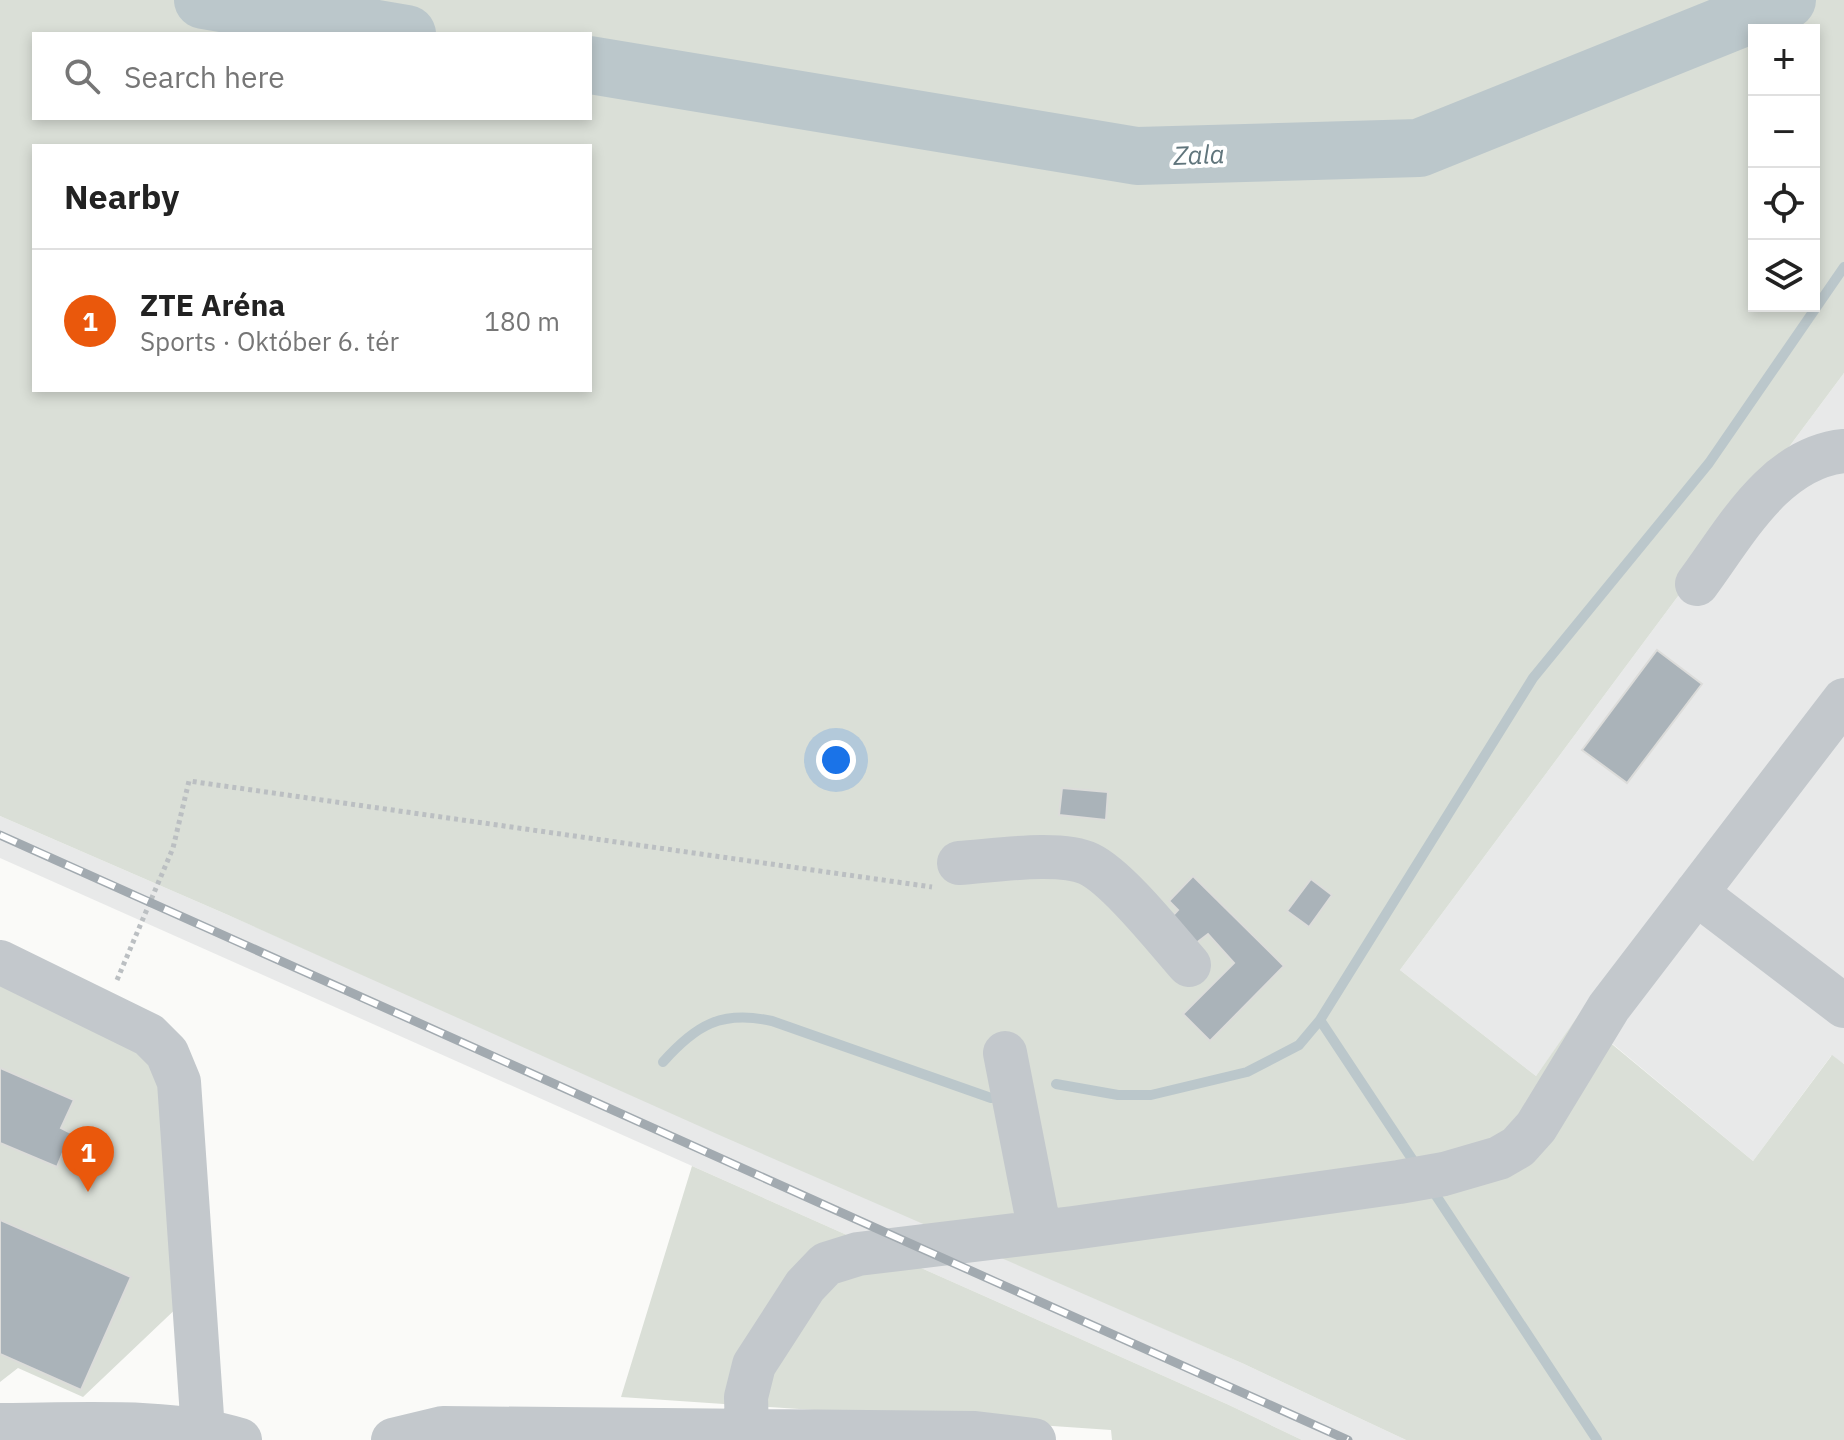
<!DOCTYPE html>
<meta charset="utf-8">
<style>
body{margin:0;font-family:"IBM Plex Sans",sans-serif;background:#f2f2f2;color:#222}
.controls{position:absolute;right:24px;top:24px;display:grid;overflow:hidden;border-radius:0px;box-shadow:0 4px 12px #0003}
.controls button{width:72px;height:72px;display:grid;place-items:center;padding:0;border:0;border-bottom:2px solid #e0e0e0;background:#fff;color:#222;font:40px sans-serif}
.you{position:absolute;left:836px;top:760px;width:28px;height:28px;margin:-20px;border:6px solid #fff;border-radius:50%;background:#1a73e8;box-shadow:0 0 0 12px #1a73e833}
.badge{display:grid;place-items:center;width:52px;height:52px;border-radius:50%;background:#ea580c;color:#fff;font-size:26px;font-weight:700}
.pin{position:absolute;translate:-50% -66px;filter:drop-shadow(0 2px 4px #0008)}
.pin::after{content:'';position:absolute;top:42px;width:28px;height:24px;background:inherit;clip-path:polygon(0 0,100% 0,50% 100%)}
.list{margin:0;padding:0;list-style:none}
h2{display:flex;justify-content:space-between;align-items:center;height:104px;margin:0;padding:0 32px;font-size:34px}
h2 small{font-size:26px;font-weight:400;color:#767676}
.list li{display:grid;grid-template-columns:52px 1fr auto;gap:24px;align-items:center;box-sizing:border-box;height:144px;padding:0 32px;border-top:2px solid #e0e0e0}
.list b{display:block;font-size:30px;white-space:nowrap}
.list p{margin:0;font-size:26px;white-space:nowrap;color:#767676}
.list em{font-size:26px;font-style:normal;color:#767676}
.icon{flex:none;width:44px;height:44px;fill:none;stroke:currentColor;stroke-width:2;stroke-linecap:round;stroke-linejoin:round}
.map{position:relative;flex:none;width:1844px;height:1440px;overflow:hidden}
.search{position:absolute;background:#fff;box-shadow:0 4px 12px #0003;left:32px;top:32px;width:560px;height:88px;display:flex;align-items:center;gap:20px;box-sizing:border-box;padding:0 28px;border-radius:0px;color:#767676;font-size:30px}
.panel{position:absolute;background:#fff;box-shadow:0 4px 12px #0003;left:32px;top:144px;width:560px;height:248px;border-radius:0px}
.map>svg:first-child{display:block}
.built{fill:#e8e9e9}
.green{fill:#dadfd7;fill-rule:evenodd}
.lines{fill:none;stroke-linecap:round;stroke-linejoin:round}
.stream{stroke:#bbc7cb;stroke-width:10}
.river{stroke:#bbc7cb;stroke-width:58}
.building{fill:#aab3b9;stroke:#dcdcda;stroke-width:2}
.path{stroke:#bbbfc2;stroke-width:5;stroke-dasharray:4 4;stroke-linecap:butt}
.minor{stroke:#c3c8cc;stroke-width:44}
.rail-casing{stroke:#a2aab0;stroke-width:9}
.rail{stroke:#fff;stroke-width:6;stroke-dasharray:18;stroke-linecap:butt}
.labels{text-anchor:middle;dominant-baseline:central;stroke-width:8;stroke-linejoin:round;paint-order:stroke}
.water-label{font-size:26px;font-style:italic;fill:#60757c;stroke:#fff}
</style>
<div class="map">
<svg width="1844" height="1440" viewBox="0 0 1844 1440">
<rect width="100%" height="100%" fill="#fafaf8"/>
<!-- built -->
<path class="built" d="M 1844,373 L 1844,1064 L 1831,1056 L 1753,1161 L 1579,1016 L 1536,1076 L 1400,970 Z
M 0,816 L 228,915 L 1244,1364 L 1406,1440 L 1302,1440 L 1229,1405 L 0,858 Z"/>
<!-- green -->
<path class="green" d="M 0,0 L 1844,0 L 1844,373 L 1400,970 L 1536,1076 L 1578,1016 L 1753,1161 L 1832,1055 L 1844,1064 L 1844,1440 L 1406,1440 L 1244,1364 L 717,1134 L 228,915 L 0,816 ZM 1754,30 L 1814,30 L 1814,306 L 1754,306 ZM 34,34 L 590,34 L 590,118 L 34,118 ZM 34,146 L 590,146 L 590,390 L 34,390 Z
M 0,975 L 147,1048 L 167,1083 L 183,1302 L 83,1397 L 18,1368 L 0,1382 Z
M 692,1166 L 1229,1405 L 1302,1440 L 1112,1440 L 1111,1430 L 621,1397 Z"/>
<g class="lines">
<!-- stream -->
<path class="stream" d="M 1320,1020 L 1418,1168
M 663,1062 C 696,1025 721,1010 772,1021 L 991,1098
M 1056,1084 L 1118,1095 L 1151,1095 L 1247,1072 L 1299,1045 L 1320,1020 L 1533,678 L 1709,463 L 1844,267
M 1431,1188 L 1597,1440"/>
<!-- river -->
<path class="river" d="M 203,0 L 407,34
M 590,65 L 1137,156 L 1419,148 L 1787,0"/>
</g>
<!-- building -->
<path class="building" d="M 1657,650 L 1702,684 L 1627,783 L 1582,750 Z
M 1062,788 L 1108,792 L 1106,820 L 1059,815 Z
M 1193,876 L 1284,966 L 1210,1041 L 1183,1014 L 1234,963 L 1208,934 L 1191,947 L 1166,923 L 1178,910 L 1169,901 Z
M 1311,879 L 1332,895 L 1309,927 L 1287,911 Z
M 0,1068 L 74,1100 L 61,1128 L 71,1133 L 57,1167 L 0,1143 Z
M 0,1220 L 131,1277 L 81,1390 L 0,1354 Z"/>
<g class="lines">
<!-- path -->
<path class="path" d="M 117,980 L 173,848 L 189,781 L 932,887"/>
<!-- minor -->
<path class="minor" d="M 1697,584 C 1735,533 1774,458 1844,451
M 959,863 C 992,861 1060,850 1089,864 C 1118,878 1166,939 1189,965
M 1696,893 L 1844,1006
M 0,962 L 149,1035 L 167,1053 L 179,1082 L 203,1431
M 1005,1053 L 1040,1232
M 0,1425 C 72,1425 173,1418 240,1440
M 747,1431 L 746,1397 L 754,1365 L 805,1286 L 826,1264 L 858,1254 L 1073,1228 L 1399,1182 L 1444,1174 L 1499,1158 L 1518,1147 L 1536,1127 L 1609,1007 L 1844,700
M 393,1440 L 443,1428 L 975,1433 L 1034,1440"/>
<defs>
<path id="rail" d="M 0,835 L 1348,1440"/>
</defs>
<!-- rail casing -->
<use href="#rail" class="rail-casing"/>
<!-- rail -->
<use href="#rail" class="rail"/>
</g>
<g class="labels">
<!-- water labels -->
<g class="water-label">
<text transform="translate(1199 154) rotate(-2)">Zala</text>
</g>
</g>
</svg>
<div class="controls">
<button>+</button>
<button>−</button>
<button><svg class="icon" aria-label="locate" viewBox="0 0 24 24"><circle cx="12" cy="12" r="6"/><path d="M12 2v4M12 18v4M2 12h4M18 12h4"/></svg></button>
<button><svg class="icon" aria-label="layers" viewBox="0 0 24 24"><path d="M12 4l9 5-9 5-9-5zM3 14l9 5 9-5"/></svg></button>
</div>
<div class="you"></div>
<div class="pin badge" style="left:88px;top:1192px">1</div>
<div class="search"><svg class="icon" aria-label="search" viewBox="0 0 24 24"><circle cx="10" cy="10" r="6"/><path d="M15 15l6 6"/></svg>Search here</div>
<section class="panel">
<h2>Nearby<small></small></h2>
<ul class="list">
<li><span class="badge">1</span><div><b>ZTE Aréna</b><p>Sports · Október 6. tér</p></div><em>180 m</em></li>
</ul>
</section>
</div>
